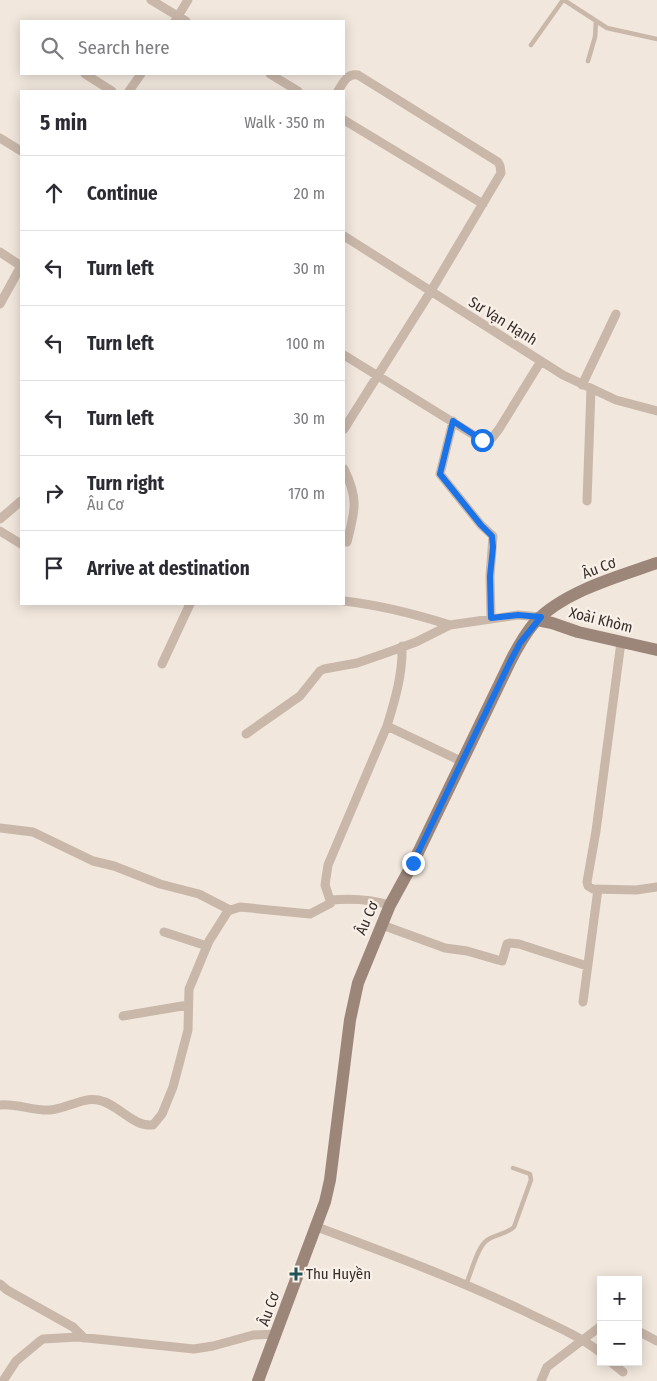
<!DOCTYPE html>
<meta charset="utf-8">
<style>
body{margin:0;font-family:"Fira Sans Condensed",sans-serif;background:#f7f7f7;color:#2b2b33}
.controls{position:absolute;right:15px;bottom:15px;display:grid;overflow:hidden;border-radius:0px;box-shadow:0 2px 12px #0003}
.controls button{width:45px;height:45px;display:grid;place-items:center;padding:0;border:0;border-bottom:1px solid #e1e1e2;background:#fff;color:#2b2b33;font:25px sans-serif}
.stop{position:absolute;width:15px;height:15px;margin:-11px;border:4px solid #1a73e8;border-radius:50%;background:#fff}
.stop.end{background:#1a73e8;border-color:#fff;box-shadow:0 1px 5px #0008}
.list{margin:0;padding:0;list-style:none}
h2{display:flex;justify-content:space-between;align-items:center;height:65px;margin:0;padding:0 20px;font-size:21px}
h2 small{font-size:16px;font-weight:400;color:#7c7c81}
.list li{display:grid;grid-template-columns:32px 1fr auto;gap:15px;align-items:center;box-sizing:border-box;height:75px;padding:0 20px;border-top:1px solid #e1e1e2}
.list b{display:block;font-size:19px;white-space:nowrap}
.list p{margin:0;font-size:16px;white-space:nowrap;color:#7c7c81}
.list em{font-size:16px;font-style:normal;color:#7c7c81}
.icon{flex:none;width:28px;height:28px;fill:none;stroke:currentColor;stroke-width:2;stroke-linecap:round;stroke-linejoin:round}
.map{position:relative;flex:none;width:657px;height:1381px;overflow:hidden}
.search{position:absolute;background:#fff;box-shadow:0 2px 12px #0003;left:20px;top:20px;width:325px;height:55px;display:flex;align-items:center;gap:12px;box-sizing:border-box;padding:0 18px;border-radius:0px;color:#7c7c81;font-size:19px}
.panel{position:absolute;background:#fff;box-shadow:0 2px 12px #0003;left:20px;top:90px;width:325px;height:515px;border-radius:0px}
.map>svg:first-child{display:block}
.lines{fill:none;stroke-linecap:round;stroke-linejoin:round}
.lane{stroke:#c9b7a9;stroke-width:4.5}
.street{stroke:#c9b7a9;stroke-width:9}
.secondary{stroke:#9c867a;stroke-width:12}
.route{stroke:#1a73e8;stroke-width:6}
.poi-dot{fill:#205356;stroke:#f9f1e9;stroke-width:2}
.labels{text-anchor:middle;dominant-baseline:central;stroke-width:4.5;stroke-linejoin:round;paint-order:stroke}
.street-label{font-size:15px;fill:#362d29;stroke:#f9f1e9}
.poi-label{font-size:15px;fill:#362d29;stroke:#f9f1e9;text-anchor:start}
</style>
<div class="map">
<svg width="657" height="1381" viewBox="0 0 657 1381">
<rect width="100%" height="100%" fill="#f1e7dd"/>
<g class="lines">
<!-- lane -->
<path class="lane" d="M 564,0 L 607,28 L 657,39
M 531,45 L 563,0
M 588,61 L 595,37 L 596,21
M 466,1284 C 471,1274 477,1248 486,1241 C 494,1234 506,1235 514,1227 L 531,1180 L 530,1174 L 513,1168"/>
<!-- street -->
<path class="street" d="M 151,0 L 186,21
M 175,21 L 188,0
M 85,74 L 112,91
M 270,74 L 298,91
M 129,91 L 141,74
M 338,91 C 343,83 347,73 358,75 L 498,162 L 500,166 L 501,173 L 431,291 L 344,429
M 344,120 L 483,204
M 0,138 L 21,151
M 344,236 L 563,375 L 616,400 L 657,411
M 0,252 L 21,266
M 0,304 L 21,266
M 344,355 L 477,437 L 486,440 L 492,438 L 499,429 L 541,361
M 582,385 L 616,314
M 453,421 L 440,474 L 481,525 L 493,536 L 490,576 L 491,618
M 344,469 C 359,499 355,511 347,542
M 587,501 L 591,389
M 0,519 L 21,501
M 0,531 L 21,544
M 344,601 C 380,605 415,614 450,625
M 621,642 L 596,831 L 587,882 L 588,886 L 593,889 L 636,890 L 657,887
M 162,664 L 190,604
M 387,726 L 461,761
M 246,734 L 300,696 L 320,671 L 324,669 L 357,663 L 386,653 L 416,642 L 450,625 L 518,615 L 541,617
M 0,828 L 33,832 L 93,861 L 114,866 L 160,884 L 199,894 L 230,910
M 331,900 C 352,898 370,899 390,905
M 382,925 L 445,948 L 467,951 L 498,960 L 502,961 L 507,944 L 510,943 L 519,944 L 587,966
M 164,932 L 207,946
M 583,1002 L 598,889
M 123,1016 L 188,1005
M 0,1105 C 16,1103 33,1111 50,1110 C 66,1109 82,1097 98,1100 C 119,1104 132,1127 153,1125 L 162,1114 L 173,1087 L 188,1030 L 189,989 L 209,941 L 228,911 L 240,907 L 310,914 L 331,903 L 325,885 L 328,865 L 387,726 C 395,700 403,673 402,646
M 317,1227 C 387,1253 457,1279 524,1311 C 550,1324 579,1335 601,1353
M 0,1284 L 7,1290 L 73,1327 L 84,1338
M 638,1331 L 657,1341
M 611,1362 L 623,1372
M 3,1381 L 16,1361 L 40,1341 L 43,1339 L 78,1337 L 194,1349 L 213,1346 L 253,1335 L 277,1334
M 541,1381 L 547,1367 L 601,1326"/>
<!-- secondary -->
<path class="secondary" d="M 537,620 L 552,623 L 578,632 L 657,650
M 258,1381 L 325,1202 L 330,1180 L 350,1020 L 358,983 L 390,905 L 413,863 L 510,662 C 517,648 525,634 535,622 C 565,591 617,577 657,563"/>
</g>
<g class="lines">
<!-- route -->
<path class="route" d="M 413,863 L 510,662 L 520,643 L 541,617 L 518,615 L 491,618 L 490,576 L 493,547 L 492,536 L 481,525 L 440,474 L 453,421 L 482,440"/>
</g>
<!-- markers -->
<path class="poi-dot" d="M293.5 1266.5h5v5h5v5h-5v5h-5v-5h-5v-5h5z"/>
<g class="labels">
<!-- street labels -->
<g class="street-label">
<text transform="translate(503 321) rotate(32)">Sư Vạn Hạnh</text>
<text transform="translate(599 568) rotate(-21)">Âu Cơ</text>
<text transform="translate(601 620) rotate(14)">Xoài Khòm</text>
<text transform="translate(367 918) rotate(-66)">Âu Cơ</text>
<text transform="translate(269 1309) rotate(-70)">Âu Cơ</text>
</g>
<!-- poi labels -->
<g class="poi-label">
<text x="306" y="1274">Thu Huyền</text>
</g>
</g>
</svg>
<div class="controls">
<button>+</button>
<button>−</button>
</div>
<div class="stop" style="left:482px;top:440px"></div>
<div class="stop end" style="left:413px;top:863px"></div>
<div class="search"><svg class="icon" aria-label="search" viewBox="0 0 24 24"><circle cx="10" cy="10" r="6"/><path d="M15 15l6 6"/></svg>Search here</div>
<section class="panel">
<h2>5 min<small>Walk · 350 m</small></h2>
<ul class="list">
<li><svg class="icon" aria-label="ahead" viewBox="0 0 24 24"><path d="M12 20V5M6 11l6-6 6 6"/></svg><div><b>Continue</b></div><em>20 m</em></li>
<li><svg class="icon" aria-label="left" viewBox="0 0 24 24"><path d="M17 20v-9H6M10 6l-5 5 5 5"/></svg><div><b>Turn left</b></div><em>30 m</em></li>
<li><svg class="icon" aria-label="left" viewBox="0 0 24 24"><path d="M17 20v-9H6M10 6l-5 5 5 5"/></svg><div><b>Turn left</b></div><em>100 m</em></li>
<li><svg class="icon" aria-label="left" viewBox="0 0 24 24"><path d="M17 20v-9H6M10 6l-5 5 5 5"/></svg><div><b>Turn left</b></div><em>30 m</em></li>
<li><svg class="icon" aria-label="right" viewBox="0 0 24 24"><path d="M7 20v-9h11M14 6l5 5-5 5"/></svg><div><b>Turn right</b><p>Âu Cơ</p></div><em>170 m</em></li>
<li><svg class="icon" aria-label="arrive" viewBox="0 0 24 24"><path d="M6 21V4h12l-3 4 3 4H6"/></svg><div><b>Arrive at destination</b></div></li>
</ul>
</section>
</div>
